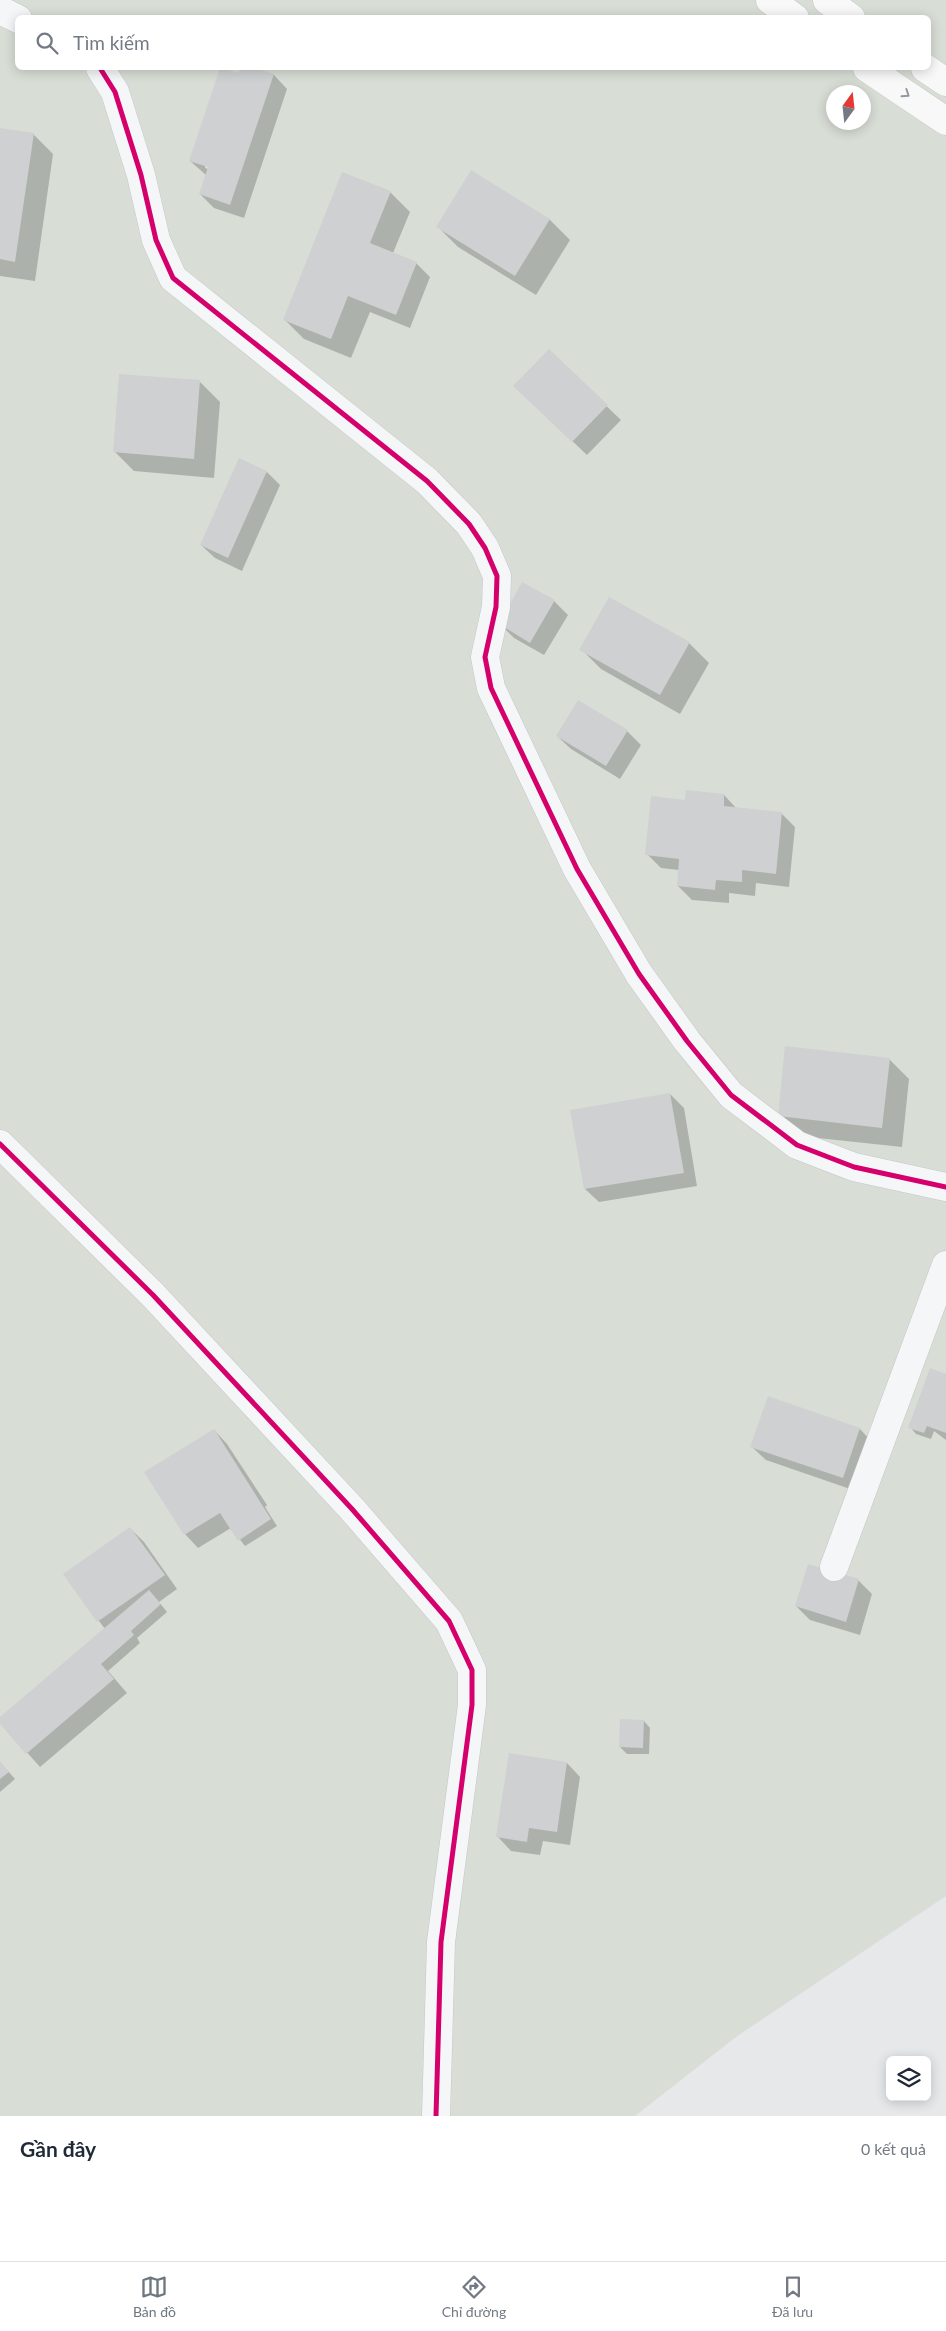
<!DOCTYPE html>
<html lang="vi">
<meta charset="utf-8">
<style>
body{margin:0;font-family:Lato,sans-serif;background:#f6f6f7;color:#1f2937}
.controls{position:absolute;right:15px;bottom:15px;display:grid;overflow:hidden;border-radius:8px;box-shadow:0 2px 12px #0003}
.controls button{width:45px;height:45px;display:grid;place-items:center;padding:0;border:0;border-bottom:1px solid #e0e1e3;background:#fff;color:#1f2937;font:25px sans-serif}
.compass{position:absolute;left:826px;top:85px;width:45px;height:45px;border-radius:50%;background:#fff;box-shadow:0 2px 12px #0003;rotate:15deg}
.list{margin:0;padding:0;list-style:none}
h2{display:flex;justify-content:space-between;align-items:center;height:65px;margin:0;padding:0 20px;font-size:21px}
h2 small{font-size:16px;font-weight:400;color:#747a83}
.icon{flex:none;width:28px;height:28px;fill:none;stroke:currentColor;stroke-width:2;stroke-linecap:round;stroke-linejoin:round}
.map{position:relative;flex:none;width:946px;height:2116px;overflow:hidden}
.search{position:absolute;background:#fff;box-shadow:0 2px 12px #0003;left:15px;right:15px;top:15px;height:55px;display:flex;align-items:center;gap:12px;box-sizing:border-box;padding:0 18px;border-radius:8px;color:#747a83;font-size:19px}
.sheet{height:145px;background:#fff}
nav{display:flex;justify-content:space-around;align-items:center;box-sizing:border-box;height:70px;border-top:1px solid #e0e1e3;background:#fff;font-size:14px;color:#747a83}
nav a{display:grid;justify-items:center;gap:2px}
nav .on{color:#6c777e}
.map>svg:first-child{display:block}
.green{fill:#d8ded6;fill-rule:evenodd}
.shadow{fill:#0003;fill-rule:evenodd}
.building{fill:#ced0d2}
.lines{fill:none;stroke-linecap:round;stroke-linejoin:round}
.minor-casing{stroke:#c4c6c8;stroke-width:29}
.secondary-casing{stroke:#c4c6c8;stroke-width:29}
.minor{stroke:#f5f6f7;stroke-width:28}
.secondary{stroke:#f8f8f8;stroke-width:28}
.cycleway-casing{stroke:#f4f7f9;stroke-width:8}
.cycleway{stroke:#d6006c;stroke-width:5}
.oneway{stroke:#92999e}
</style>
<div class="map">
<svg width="946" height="2116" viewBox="0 0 946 2116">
<rect width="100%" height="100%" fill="#e6e8ea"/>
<!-- green -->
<path class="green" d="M 0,0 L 946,0 L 946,1896 L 736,2037 L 635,2116 L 0,2116 ZM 18,18 L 928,18 L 928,68 L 18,68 ZM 834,92 L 864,92 L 864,122 L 834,122 Z"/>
<!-- shadow -->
<path class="shadow" d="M 242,68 L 251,68 L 274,75 L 287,89 L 244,218 L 214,208 L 200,194 L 206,175 L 190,161 ZM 205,165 L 214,168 L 213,171 L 205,168 Z
M 0,129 L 33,134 L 53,154 L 35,281 L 0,276 Z
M 472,172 L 550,220 L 570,240 L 536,295 L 458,247 L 438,227 Z
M 390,192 L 410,212 L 393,253 L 416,263 L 430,277 L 410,328 L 370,312 L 351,358 L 304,339 L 284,319 Z
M 549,351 L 621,420 L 587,455 L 529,400 Z
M 200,382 L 220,402 L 214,478 L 134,471 L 114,451 Z
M 267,472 L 280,485 L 242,571 L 215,558 L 201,545 Z
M 554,601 L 568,615 L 544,655 L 514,638 L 500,624 Z
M 689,643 L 709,663 L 680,714 L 601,669 L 581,649 Z
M 627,731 L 641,745 L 620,779 L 571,749 L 557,736 Z
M 724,795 L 737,809 L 781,813 L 795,827 L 789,887 L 756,883 L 755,896 L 729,893 L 729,903 L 692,900 L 678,886 L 679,870 L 661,868 L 647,854 L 686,801 Z
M 889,1059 L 909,1079 L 902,1147 L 799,1136 L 779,1116 Z
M 670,1094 L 684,1108 L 697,1186 L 599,1202 L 585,1189 Z
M 946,1375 L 946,1440 L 934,1431 L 931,1439 L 916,1434 L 910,1427 Z
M 860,1429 L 873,1443 L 856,1491 L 766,1460 L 752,1447 Z
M 214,1430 L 227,1444 L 267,1505 L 265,1507 L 277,1526 L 245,1546 L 231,1528 L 198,1548 L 185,1534 Z
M 130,1528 L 144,1542 L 177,1589 L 159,1602 L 167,1612 L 137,1638 L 140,1643 L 108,1671 L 127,1693 L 40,1767 L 0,1722 L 0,1719 L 105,1629 L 64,1574 Z
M 809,1565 L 859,1581 L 872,1594 L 860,1635 L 810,1620 L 796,1606 Z
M 644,1721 L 650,1728 L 649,1754 L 627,1754 L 620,1747 Z
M 0,1762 L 15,1779 L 0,1792 Z
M 567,1763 L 580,1777 L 570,1845 L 543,1841 L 540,1855 L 511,1851 L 498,1837 Z"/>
<!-- building -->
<path class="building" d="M 220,68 L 239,73 L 241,68 L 255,68 L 274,74 L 230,205 L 199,194 L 208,167 L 189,161 Z
M 0,128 L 34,133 L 15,262 L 0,259 Z
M 471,170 L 550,219 L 515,276 L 436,227 Z
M 342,172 L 391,191 L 370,243 L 417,262 L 396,315 L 348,296 L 331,339 L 283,320 Z
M 549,349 L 608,405 L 572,442 L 513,386 Z
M 119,374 L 200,380 L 194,459 L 113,452 Z
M 239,458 L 267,471 L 228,558 L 200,545 Z
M 522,582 L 555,600 L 530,643 L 499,624 Z
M 609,597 L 690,642 L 660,695 L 579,650 Z
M 578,700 L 628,730 L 606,766 L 556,736 Z
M 686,790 L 724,794 L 724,806 L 782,812 L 776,874 L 742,870 L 742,882 L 716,880 L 715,890 L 677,886 L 679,859 L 645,855 L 651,796 L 685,800 Z
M 785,1046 L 890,1058 L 882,1128 L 778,1116 Z
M 670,1093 L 684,1173 L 584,1189 L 570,1110 Z
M 930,1368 L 946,1374 L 946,1433 L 927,1426 L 924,1433 L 908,1428 Z
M 768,1396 L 860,1428 L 843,1478 L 750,1447 Z
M 214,1429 L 271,1519 L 238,1541 L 220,1513 L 184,1535 L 144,1472 Z
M 130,1527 L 165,1575 L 97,1622 L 63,1574 Z
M 808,1564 L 859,1579 L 846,1622 L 795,1606 Z
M 149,1590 L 161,1604 L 131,1631 L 134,1635 L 101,1664 L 114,1679 L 26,1754 L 0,1724 L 0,1717 Z
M 620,1719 L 644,1720 L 643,1748 L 619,1747 Z
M 509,1753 L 567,1762 L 557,1832 L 529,1828 L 527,1842 L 496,1837 Z
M 0,1761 L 9,1772 L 0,1779 Z"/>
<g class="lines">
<defs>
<path id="minor" d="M 0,10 L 18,19
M 100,68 L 115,92 L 141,175 L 156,240 L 173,278 L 427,481 L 469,524 L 485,548 L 497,576 L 496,607 L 485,657 L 491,688 L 577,869 L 639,974 L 687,1041 L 731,1095 L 797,1145 L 854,1167 L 946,1187
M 0,1144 L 153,1295 L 352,1509 L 449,1621 L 472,1670 L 472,1705 L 441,1942 L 436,2116
M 834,1567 L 946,1265"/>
<path id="secondary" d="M 770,0 L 795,18
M 827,0 L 851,18
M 867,68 L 946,121
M 925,68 L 946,82"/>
</defs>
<!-- minor casing -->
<use href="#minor" class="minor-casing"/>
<!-- secondary casing -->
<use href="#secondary" class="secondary-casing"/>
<!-- minor -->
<use href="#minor" class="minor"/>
<!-- secondary -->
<use href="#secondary" class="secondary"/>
<defs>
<path id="cycleway" d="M 100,68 L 115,92 L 141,175 L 156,240 L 173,278 L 427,481 L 469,524 L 485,548 L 497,576 L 496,607 L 485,657 L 491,688 L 577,869 L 639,974 L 687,1041 L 731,1095 L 797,1145 L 854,1167 L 946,1187
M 0,1144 L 153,1295 L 352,1509 L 449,1621 L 472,1670 L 472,1705 L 441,1942 L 436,2116"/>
</defs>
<!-- cycleway casing -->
<use href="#cycleway" class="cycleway-casing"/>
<!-- cycleway -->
<use href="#cycleway" class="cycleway"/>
</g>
<!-- one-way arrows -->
<defs><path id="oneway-chevron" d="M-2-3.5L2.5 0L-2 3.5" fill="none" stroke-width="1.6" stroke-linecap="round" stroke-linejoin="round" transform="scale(1.25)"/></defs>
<use class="oneway" href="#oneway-chevron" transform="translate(906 94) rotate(34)"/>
</svg>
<div class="controls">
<button><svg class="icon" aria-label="layers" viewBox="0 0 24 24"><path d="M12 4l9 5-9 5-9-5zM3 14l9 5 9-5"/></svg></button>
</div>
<svg class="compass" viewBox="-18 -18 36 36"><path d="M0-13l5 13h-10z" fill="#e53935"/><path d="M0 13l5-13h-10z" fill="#747a83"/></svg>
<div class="search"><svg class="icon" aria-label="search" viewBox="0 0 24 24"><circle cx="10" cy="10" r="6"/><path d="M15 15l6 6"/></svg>Tìm kiếm</div>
</div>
<section class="sheet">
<h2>Gần đây<small>0 kết quả</small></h2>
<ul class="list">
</ul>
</section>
<nav>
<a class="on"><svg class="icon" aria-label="map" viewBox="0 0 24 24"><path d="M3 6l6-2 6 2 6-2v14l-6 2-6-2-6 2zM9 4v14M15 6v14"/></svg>Bản đồ</a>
<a><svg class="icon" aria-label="directions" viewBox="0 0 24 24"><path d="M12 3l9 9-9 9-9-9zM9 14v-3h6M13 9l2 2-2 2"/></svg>Chỉ đường</a>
<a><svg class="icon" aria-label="saved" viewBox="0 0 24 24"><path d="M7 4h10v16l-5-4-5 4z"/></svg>Đã lưu</a>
</nav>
